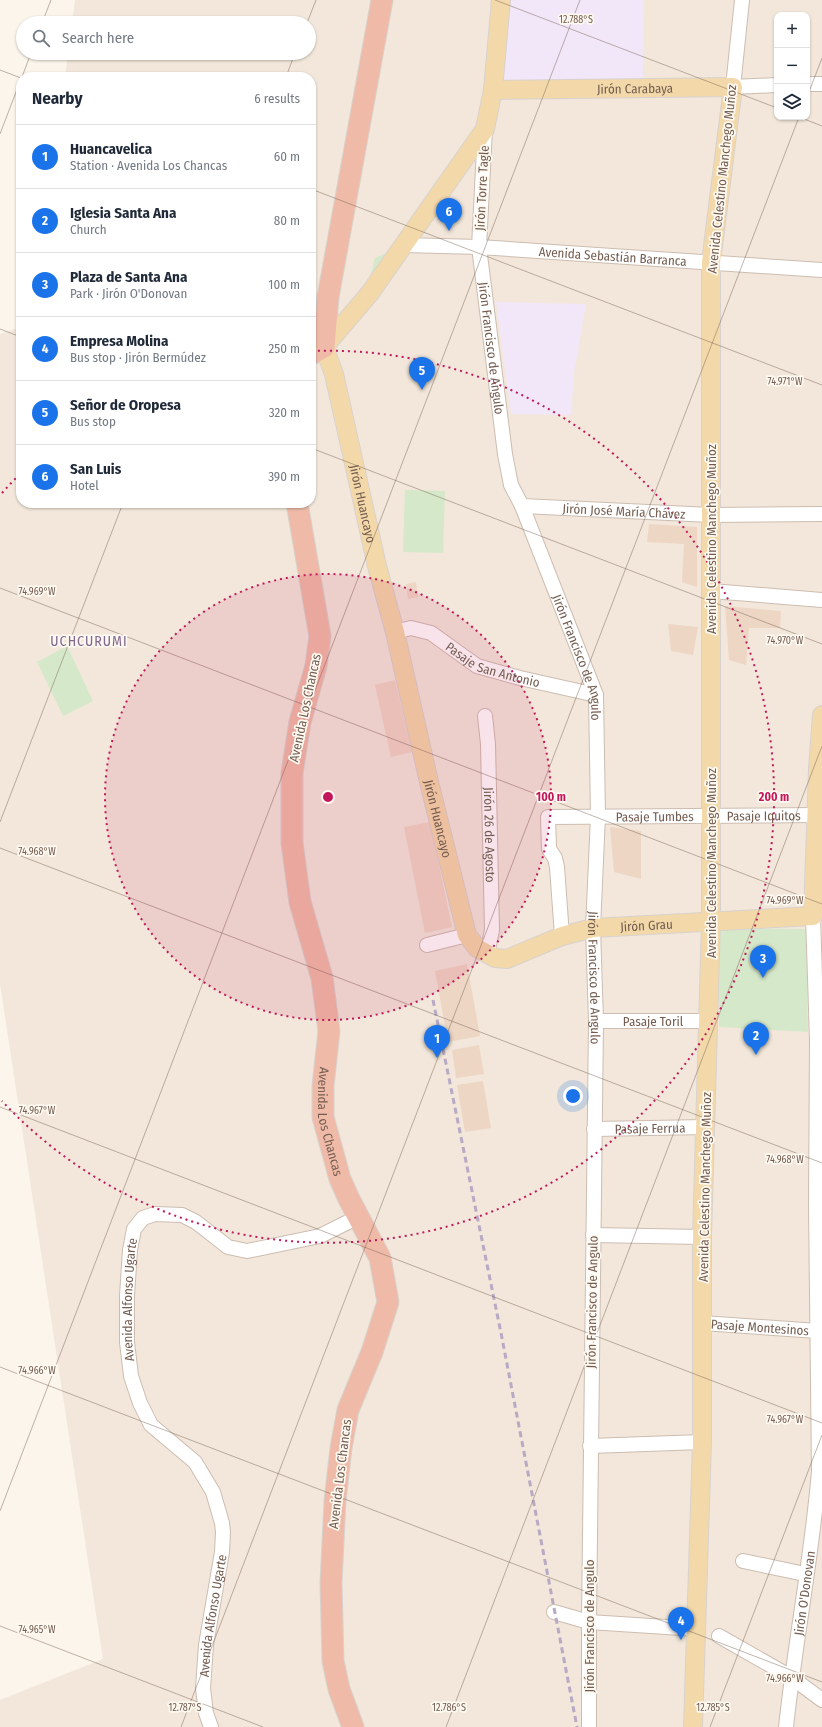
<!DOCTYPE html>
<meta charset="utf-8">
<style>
body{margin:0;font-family:"Fira Sans Condensed",sans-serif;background:#f2f2f3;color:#1f2937}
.controls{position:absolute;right:12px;top:12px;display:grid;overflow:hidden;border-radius:8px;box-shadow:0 1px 3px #0004}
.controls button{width:36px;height:36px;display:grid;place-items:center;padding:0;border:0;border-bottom:1px solid #e0e1e3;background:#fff;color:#1f2937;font:20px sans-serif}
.you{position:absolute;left:573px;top:1096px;width:14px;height:14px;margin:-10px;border:3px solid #fff;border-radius:50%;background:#1a73e8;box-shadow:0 0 0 6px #1a73e833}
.badge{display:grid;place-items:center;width:26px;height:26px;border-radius:50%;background:#1a73e8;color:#fff;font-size:13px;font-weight:700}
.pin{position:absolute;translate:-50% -33px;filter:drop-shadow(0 1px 2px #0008)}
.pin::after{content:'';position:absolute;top:21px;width:14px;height:12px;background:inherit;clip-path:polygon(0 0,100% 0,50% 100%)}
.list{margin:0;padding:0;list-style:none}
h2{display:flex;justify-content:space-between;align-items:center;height:52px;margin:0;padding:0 16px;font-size:17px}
h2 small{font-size:13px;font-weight:400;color:#747a83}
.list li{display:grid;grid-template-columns:26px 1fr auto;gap:12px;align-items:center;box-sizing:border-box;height:64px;padding:0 16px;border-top:1px solid #e0e1e3}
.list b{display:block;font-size:15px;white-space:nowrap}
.list p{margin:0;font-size:13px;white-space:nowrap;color:#747a83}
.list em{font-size:13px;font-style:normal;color:#747a83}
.icon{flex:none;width:22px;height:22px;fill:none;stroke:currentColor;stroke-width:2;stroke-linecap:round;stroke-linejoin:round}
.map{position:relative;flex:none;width:822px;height:1727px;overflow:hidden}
.search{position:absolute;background:#fff;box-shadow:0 1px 3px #0004;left:16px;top:16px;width:300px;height:44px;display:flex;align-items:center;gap:10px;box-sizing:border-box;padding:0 14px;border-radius:22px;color:#747a83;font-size:15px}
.panel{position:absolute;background:#fff;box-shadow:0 1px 3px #0004;left:16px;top:72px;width:300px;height:436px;border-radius:16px}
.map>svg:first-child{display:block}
.residential{fill:#f2e7da;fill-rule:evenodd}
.education{fill:#f2e7f8}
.green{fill:#d6e8ca}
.building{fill:#eed6c5}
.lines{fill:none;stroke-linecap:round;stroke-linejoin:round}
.minor-casing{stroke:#cdbdb1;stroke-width:16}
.major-casing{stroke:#d8d2ce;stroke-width:20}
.highway-casing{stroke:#d8d2ce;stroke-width:23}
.minor{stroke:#fff;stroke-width:14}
.major{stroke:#f3d9aa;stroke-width:18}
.highway{stroke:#efbba8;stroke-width:21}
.rail{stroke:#b8a9c5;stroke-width:3;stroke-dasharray:6 4;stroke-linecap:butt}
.ticks{fill:none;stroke:#745d50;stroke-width:1;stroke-opacity:0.45}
.ring{fill:none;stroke:#c2185b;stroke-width:2;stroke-dasharray:2 4}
.labels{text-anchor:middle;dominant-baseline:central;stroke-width:3.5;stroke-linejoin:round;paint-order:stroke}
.street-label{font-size:13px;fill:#745d50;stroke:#fef9f1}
.neighbourhood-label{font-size:14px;letter-spacing:1px;fill:#83688f;stroke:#fef9f1}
.ticks-label{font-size:10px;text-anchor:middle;fill:#745d50;stroke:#fef9f1;stroke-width:3.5;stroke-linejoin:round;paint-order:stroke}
.centre{fill:#c2185b;stroke:#fef9f1;stroke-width:2}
.ring-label{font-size:12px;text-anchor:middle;font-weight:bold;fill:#c2185b;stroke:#fef9f1;stroke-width:3.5;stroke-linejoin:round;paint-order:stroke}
</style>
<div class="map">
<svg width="822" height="1727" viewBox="0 0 822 1727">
<rect width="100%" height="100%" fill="#fbf5eb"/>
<!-- residential -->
<path class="residential" d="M 75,0 L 822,0 L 822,1727 L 0,1727 L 0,1700 L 103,1659 L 0,984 L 0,334 L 21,327 L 21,503 L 311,503 L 311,77 L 65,77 L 68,53 L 309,53 L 309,23 L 72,23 ZM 777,15 L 807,15 L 807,117 L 777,117 Z"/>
<!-- education -->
<path class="education" d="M 508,0 L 644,0 L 643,81 L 501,81 Z
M 496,302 L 586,304 L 574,373 L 571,415 L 511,414 Z"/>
<!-- green -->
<path class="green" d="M 391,251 L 368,285 L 375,258 Z
M 405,490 L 445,491 L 443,553 L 403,552 Z
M 67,646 L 93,701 L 63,716 L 37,662 Z
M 719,928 L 806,929 L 808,1032 L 719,1027 Z"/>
<!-- building -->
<path class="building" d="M 649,524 L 697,527 L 697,587 L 682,582 L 684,544 L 647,542 Z
M 416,582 L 418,597 L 408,599 L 406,584 Z
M 725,606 L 781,611 L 780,628 L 749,628 L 746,665 L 729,660 Z
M 668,624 L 698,627 L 693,655 L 671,651 Z
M 395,680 L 412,752 L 391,757 L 375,685 Z
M 430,822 L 452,927 L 425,933 L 404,827 Z
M 610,827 L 641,831 L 641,879 L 614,872 Z
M 467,964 L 480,1036 L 448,1042 L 435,971 Z
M 479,1045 L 484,1074 L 456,1078 L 452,1050 Z
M 483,1081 L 491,1128 L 465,1132 L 457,1085 Z"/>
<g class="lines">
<defs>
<g id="minor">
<path d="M 742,0 L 733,87 L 777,85"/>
<path d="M 807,84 L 822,84"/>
<path id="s1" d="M 485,129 L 479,247 L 505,454 L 511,485 L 522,506 L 596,695 L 598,816 L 593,928 L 596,1021 L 589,1622 L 589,1727"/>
<path id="s2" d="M 404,245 L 479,247 L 822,270"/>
<path id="s3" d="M 522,506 L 711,515 L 822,514"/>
<path d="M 711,591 L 822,600"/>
<path id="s4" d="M 395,632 L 411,628 L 431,633 L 477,666 L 520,678 L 596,695"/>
<path id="s5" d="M 485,716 L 488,744 L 492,930 L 487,954"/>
<path id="s6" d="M 562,936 L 557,867 L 555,858 L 549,849 L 548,817 L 816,815"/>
<path d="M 427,945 L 467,935"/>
<path id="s7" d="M 596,1021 L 709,1021"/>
<path id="s8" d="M 594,1129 L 706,1127"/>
<path d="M 593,1235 L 702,1237"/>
<path id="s9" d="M 702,1323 L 818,1331"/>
<path d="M 590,1446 L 702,1442"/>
<path d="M 743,1561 L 805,1574"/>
<path d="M 554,1612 L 589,1622 L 697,1629"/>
<path d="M 719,1636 L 791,1677 L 822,1700"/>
<path id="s10" d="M 211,1727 L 206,1713 L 203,1688 L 206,1645 L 222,1552 L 223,1532 L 222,1523 L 213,1492 L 195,1462 L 151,1425 L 140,1403 L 131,1376 L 127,1342 L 127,1296 L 130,1250 L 134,1229 L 143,1218 L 155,1214 L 182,1215 L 196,1222 L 228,1247 L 247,1251 L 320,1236 L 358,1217"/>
<path id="s11" d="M 786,1727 C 795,1642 812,1557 819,1471 L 816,1206 L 817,1040 L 813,916"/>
</g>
<g id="major">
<path id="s12" d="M 501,0 L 493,90 L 485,129 L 370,293 L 324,347 L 334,374 L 377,566 L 395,632 L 429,782 L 467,935 L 477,948 L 495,958 L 507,959 L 562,936 L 593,928 L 813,916 L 818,769 L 822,715"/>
<path id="s13" d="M 493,90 L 733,87 L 711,262 L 711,920 L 702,1237 L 702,1442 L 693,1727"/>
</g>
<g id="highway">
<path d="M 311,354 L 324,347 L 328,297 L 382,0"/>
<path id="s14" d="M 297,503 L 320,636 L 316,666 L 300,722 L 292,773 L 292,843 L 300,902 L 322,978 L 329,1031 L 323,1086 L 323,1117 L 340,1179 L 349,1199 L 380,1258 L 388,1302 L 372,1352 L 348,1410 L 341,1448 L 335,1501 L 331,1583 L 333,1661 L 339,1689 L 353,1727"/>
</g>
</defs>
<!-- minor casing -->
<use href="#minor" class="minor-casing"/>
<!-- major casing -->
<use href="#major" class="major-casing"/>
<!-- highway casing -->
<use href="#highway" class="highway-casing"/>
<!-- minor -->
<use href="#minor" class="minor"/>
<!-- major -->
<use href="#major" class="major"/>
<!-- highway -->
<use href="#highway" class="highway"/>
<!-- rail -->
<path class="rail" d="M 433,1000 L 501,1333 L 577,1727"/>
</g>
<!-- ticks -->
<path class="ticks" d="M 495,0 L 777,108M 42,23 L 51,0M 307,23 L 316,0M 0,70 L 21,78M 22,77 L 31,53M 286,77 L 295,53M 807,97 L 822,58M 799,117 L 822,126M 0,134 L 21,79M 311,189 L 822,385M 0,329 L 21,337M 311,448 L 822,644M 0,588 L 822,904M 0,822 L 123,503M 0,848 L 822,1163M 0,1107 L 822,1423M 0,1367 L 822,1682M 0,1511 L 580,0M 0,1626 L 263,1727M 181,1727 L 799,117M 446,1727 L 822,746M 710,1727 L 822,1435"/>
<!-- distance rings -->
<circle cx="328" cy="797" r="223" fill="#c2185b" fill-opacity=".12"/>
<g class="ring">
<circle cx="328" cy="797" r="223"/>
<path d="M2 493A446 446 0 0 1 21 473M312 351A446 446 0 1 1 2 1101"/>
</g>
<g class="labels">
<!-- street labels -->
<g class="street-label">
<text stroke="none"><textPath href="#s13" startOffset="142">Jirón Carabaya</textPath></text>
<text transform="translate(722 179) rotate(-84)">Avenida Celestino Manchego Muñoz</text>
<text transform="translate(482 188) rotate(-87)">Jirón Torre Tagle</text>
<text stroke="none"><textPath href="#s2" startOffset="209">Avenida Sebastián Barranca</textPath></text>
<text stroke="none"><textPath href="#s1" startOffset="220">Jirón Francisco de Angulo</textPath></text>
<text stroke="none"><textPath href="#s12" startOffset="563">Jirón Huancayo</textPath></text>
<text stroke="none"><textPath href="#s3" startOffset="102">Jirón José María Chávez</textPath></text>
<text transform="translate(711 539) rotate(-90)">Avenida Celestino Manchego Muñoz</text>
<text stroke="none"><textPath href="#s1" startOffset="544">Jirón Francisco de Angulo</textPath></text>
<text stroke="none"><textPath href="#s4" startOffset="108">Pasaje San Antonio</textPath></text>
<text transform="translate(305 708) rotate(-78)">Avenida Los Chancas</text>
<text stroke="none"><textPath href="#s6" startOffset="337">Pasaje Iquitos</textPath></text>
<text stroke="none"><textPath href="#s6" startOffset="228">Pasaje Tumbes</textPath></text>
<text stroke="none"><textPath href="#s12" startOffset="887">Jirón Huancayo</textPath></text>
<text stroke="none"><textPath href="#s5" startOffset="119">Jirón 26 de Agosto</textPath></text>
<text transform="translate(711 863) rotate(-90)">Avenida Celestino Manchego Muñoz</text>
<text stroke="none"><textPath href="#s12" startOffset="1201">Jirón Grau</textPath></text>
<text stroke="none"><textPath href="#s1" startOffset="868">Jirón Francisco de Angulo</textPath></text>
<text stroke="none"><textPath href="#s7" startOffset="57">Pasaje Toril</textPath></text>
<text stroke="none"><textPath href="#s14" startOffset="629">Avenida Los Chancas</textPath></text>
<text stroke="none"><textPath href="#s8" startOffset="56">Pasaje Ferrua</textPath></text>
<text transform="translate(705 1187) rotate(-89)">Avenida Celestino Manchego Muñoz</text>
<text stroke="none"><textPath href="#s10" startOffset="461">Avenida Alfonso Ugarte</textPath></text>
<text transform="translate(592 1302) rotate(-89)">Jirón Francisco de Angulo</text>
<text stroke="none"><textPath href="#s9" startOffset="58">Pasaje Montesinos</textPath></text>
<text transform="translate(340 1474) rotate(-83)">Avenida Los Chancas</text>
<text stroke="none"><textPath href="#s11" startOffset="135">Jirón O'Donovan</textPath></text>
<text stroke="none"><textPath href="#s10" startOffset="113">Avenida Alfonso Ugarte</textPath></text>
<text transform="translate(589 1626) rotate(-90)">Jirón Francisco de Angulo</text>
</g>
<!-- neighbourhood labels -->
<g class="neighbourhood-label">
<text x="89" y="641">UCHCURUMI</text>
</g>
</g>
<g class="ticks-label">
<text x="576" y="23">12.788°S</text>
<text x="785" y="385">74.971°W</text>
<text x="37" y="595">74.969°W</text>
<text x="785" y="644">74.970°W</text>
<text x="37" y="855">74.968°W</text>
<text x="785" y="904">74.969°W</text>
<text x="37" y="1114">74.967°W</text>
<text x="785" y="1163">74.968°W</text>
<text x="37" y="1374">74.966°W</text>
<text x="785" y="1423">74.967°W</text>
<text x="37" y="1633">74.965°W</text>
<text x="785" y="1682">74.966°W</text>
<text x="185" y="1711">12.787°S</text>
<text x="449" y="1711">12.786°S</text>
<text x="713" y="1711">12.785°S</text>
</g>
<circle cx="328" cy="797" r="6" class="centre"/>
<g class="ring-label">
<text x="551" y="801">100 m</text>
<text x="774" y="801">200 m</text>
</g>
</svg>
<div class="controls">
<button>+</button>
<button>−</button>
<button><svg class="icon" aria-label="layers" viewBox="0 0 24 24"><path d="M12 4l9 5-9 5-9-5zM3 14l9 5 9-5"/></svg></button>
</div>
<div class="you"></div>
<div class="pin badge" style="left:437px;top:1058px">1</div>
<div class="pin badge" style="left:756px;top:1055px">2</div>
<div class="pin badge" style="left:763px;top:978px">3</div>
<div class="pin badge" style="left:681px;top:1640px">4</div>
<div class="pin badge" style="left:422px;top:390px">5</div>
<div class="pin badge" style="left:449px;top:231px">6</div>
<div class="search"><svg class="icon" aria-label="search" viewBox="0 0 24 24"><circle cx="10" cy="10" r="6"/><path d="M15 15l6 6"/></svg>Search here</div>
<section class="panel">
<h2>Nearby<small>6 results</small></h2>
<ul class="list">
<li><span class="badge">1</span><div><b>Huancavelica</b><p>Station · Avenida Los Chancas</p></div><em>60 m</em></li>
<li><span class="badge">2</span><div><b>Iglesia Santa Ana</b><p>Church</p></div><em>80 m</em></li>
<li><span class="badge">3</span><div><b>Plaza de Santa Ana</b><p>Park · Jirón O'Donovan</p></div><em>100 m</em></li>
<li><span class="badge">4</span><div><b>Empresa Molina</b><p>Bus stop · Jirón Bermúdez</p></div><em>250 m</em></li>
<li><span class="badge">5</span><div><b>Señor de Oropesa</b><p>Bus stop</p></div><em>320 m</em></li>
<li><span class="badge">6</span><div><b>San Luis</b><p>Hotel</p></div><em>390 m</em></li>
</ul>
</section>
</div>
